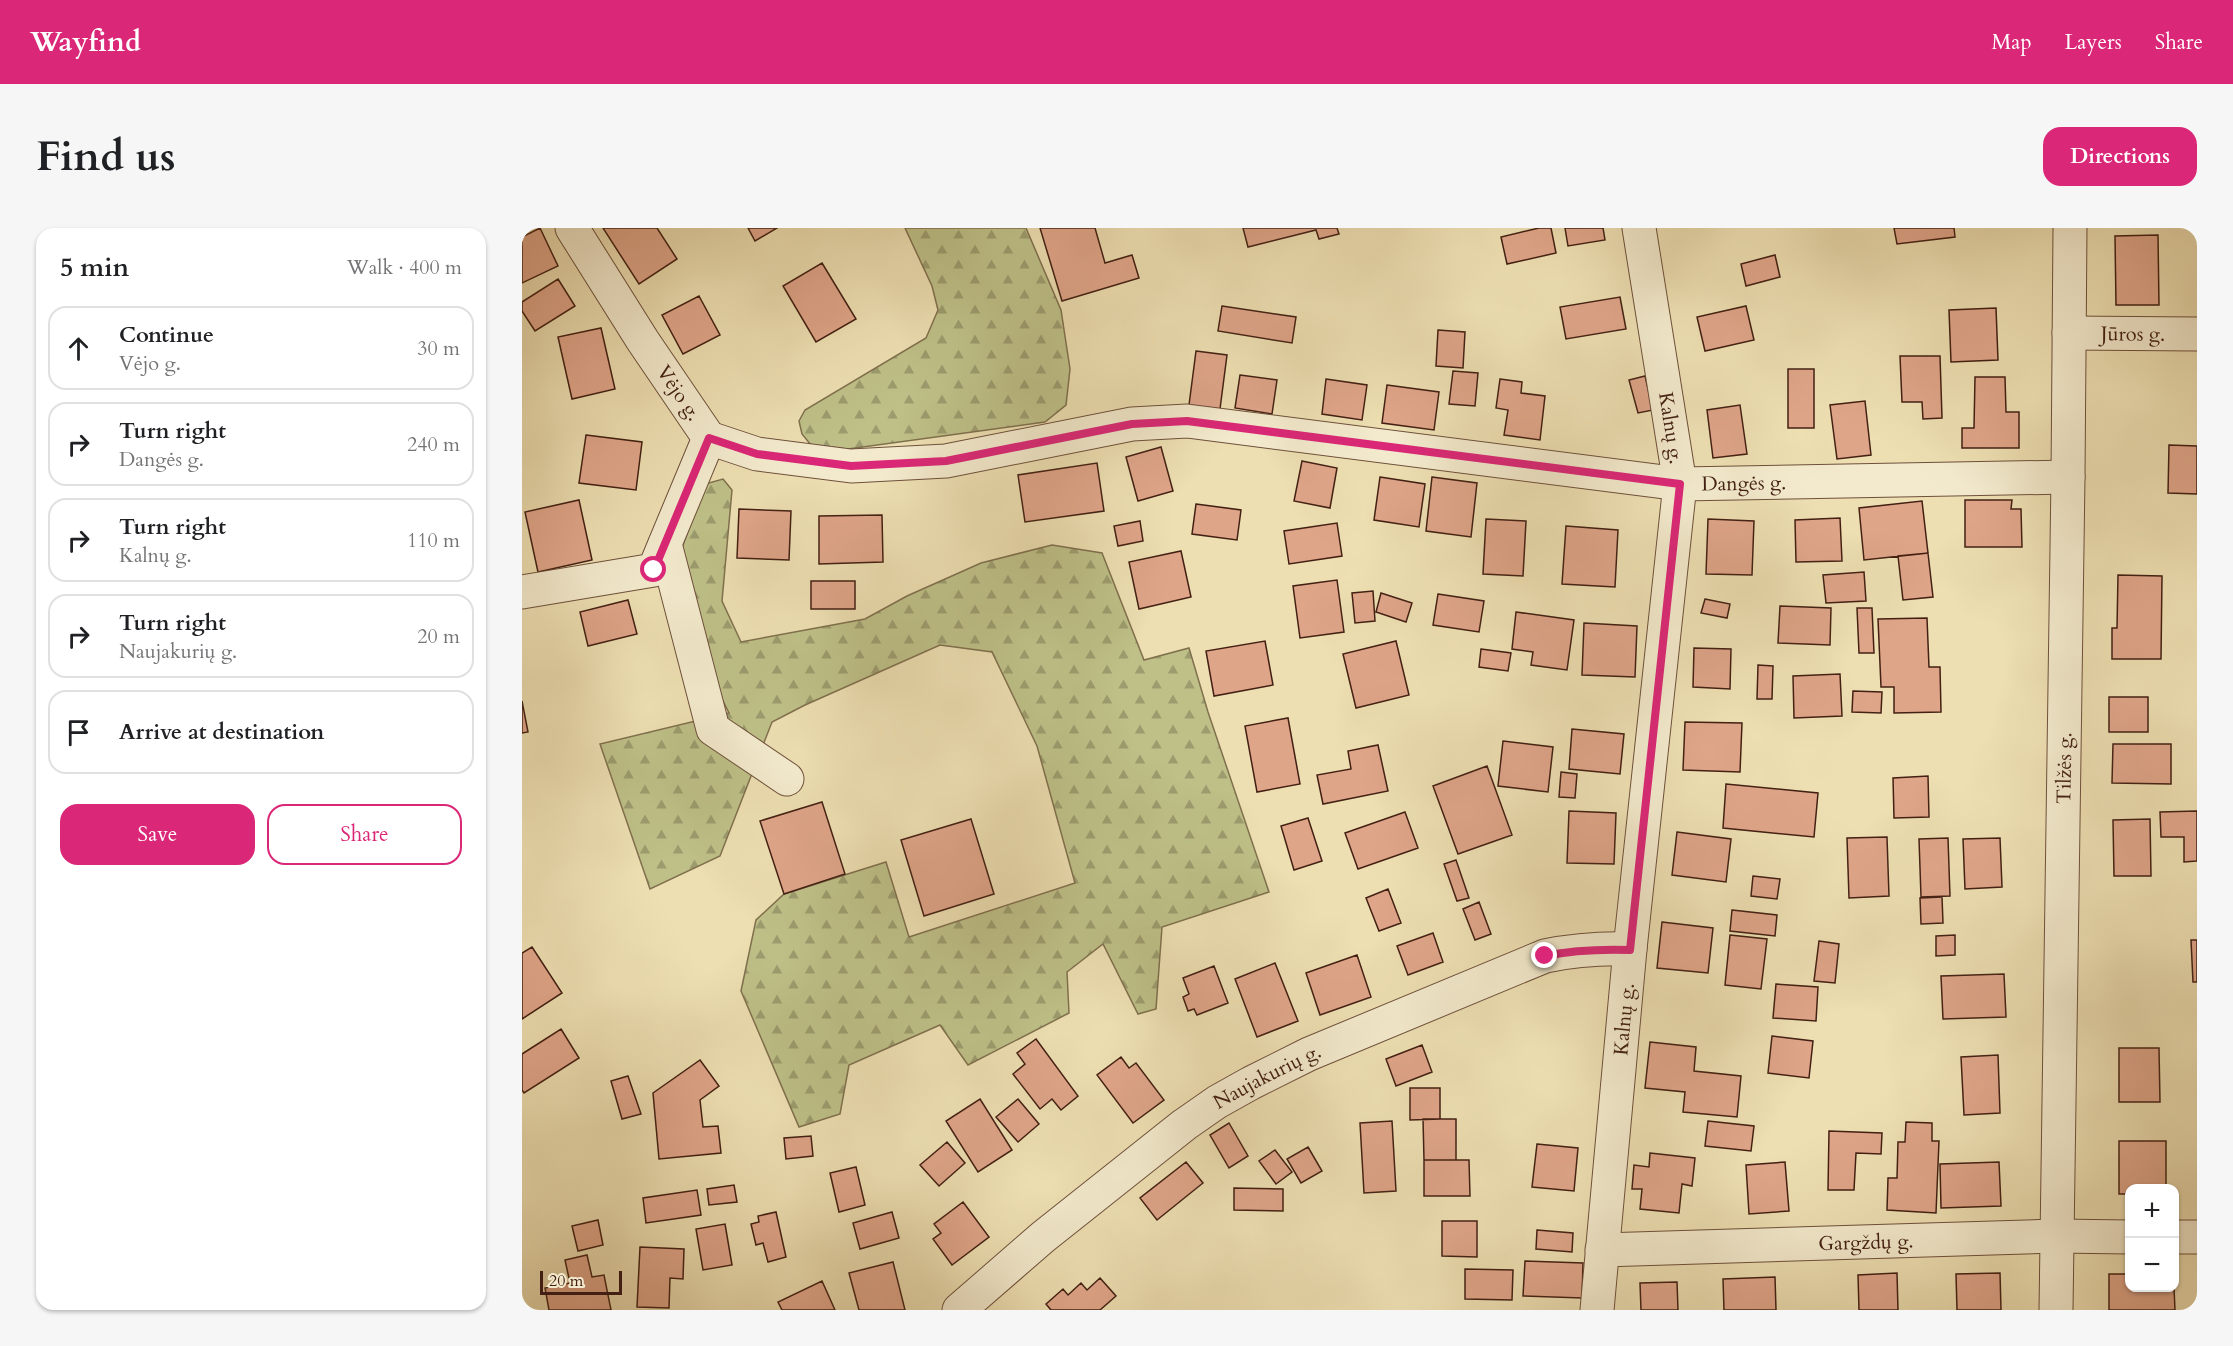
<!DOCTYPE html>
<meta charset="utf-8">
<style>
body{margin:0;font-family:Cardo,serif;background:#f6f6f6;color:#202124}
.controls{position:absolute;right:18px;bottom:18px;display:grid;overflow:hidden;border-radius:12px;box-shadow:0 2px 4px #0004}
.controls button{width:54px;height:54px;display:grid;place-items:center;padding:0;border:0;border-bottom:2px solid #e0e0e0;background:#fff;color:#202124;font:30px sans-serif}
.scale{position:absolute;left:18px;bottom:15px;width:82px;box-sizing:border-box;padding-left:6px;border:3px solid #432013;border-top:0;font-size:16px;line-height:21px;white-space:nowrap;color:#432013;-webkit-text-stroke:4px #f3eacd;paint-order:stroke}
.stop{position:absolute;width:18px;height:18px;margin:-14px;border:4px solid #db2777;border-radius:50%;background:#fff}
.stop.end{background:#db2777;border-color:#fff;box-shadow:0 2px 6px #0008}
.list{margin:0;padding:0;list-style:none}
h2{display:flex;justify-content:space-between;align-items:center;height:78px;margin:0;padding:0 24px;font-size:26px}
h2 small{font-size:20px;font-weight:400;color:#757577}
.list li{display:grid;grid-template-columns:39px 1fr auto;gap:18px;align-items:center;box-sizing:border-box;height:84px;margin:0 12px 12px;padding:0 12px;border:2px solid #e0e0e0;border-radius:18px}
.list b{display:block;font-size:22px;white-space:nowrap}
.list p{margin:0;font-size:20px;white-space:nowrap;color:#757577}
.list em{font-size:20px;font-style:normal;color:#757577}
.actions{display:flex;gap:12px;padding:18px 24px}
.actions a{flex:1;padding:14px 0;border:2px solid #db2777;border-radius:18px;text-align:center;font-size:21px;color:#db2777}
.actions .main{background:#db2777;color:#fff}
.icon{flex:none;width:33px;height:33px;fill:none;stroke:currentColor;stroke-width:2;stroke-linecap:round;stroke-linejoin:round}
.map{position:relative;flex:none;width:1675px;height:1082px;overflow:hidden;border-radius:18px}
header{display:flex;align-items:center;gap:36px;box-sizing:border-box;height:84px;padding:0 30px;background:#db2777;color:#fff}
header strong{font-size:28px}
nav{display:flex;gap:33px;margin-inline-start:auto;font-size:21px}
.intro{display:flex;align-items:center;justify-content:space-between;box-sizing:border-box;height:144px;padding:0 36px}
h1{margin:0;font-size:42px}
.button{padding:15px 27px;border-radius:18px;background:#db2777;color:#fff;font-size:21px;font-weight:700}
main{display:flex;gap:36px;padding:0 36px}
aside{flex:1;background:#fff;border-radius:18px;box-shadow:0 2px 4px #0004}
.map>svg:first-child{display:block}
.forest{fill:url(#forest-firs);stroke:#80704e;stroke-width:1.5}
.building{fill:#dfa589;stroke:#432013;stroke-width:1.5}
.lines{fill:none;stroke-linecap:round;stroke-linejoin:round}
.minor-casing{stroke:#6e503b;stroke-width:35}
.minor{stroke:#f3eacd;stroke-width:33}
.route{stroke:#db2777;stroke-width:8}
.labels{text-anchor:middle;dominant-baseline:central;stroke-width:4.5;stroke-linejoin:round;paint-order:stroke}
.street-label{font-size:20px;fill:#432013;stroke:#f3eacd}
</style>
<header>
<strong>Wayfind</strong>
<nav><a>Map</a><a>Layers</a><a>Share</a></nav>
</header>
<div class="intro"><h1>Find us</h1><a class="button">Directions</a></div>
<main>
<aside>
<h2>5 min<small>Walk · 400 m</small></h2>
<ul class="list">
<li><svg class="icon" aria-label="ahead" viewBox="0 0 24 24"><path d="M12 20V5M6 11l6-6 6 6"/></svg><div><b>Continue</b><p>Vėjo g.</p></div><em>30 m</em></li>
<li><svg class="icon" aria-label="right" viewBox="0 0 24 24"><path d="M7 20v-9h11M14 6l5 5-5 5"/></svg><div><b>Turn right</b><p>Dangės g.</p></div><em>240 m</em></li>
<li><svg class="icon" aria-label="right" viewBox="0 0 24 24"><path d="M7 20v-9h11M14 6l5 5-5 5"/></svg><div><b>Turn right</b><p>Kalnų g.</p></div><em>110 m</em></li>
<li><svg class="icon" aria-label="right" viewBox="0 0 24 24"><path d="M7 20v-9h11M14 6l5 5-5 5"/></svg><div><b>Turn right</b><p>Naujakurių g.</p></div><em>20 m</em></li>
<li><svg class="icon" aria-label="arrive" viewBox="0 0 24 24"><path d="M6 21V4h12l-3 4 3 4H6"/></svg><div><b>Arrive at destination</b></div></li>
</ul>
<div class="actions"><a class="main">Save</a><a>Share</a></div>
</aside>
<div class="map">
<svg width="1675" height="1082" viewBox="0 0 1675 1082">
<defs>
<pattern id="forest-firs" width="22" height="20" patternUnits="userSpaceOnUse" patternTransform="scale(1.5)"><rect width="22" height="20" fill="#bec088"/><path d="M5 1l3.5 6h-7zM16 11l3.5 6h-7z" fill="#9c9c6e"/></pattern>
</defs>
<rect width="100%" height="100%" fill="#eddfb2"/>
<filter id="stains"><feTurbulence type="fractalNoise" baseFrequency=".00333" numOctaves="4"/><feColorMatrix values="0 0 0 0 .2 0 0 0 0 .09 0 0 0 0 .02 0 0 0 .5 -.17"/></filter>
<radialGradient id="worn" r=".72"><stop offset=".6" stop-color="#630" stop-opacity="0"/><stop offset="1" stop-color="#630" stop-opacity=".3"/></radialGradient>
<!-- forest -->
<path class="forest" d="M 383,0 L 504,0 L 539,82 L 548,141 L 544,177 L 523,194 L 326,221 L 289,217 L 280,206 L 277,193 L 283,182 L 404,110 L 416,82 L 410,58 Z
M 201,251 L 210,262 L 200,373 L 219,414 L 343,391 L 385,368 L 459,335 L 530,317 L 580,325 L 622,432 L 667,420 L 686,484 L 747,664 L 640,699 L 634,781 L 616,786 L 581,716 L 545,744 L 547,785 L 446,837 L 418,797 L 327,837 L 318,886 L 277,899 L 219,763 L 234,692 L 262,666 L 364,634 L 387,709 L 553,655 L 515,518 L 470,424 L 418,417 L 283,477 L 250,494 L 198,628 L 128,661 L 78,516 L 207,485 L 195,461 L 157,328 L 183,256 Z"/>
<!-- building -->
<path class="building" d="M 18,0 L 36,38 L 0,55 L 0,9 Z
M 81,0 L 135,0 L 155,31 L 117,56 Z
M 226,0 L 255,0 L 233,13 Z
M 518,0 L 573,0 L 583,35 L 610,27 L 617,50 L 540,73 Z
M 721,0 L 815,0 L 817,6 L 797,11 L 794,2 L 726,19 Z
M 1017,0 L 1029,0 L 1034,25 L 985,36 L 979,9 Z
M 1043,0 L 1081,0 L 1083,12 L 1046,18 Z
M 1372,0 L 1432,0 L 1433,9 L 1375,16 Z
M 1636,7 L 1637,77 L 1594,77 L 1593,8 Z
M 1253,27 L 1258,49 L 1224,58 L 1219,36 Z
M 300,35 L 334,91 L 294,114 L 261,58 Z
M 36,51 L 53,78 L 13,103 L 0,83 L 0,74 Z
M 177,68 L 198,107 L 161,126 L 140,87 Z
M 1098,69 L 1104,101 L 1044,111 L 1038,79 Z
M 700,78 L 774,89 L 770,115 L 696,103 Z
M 1224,78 L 1232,112 L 1183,123 L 1175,89 Z
M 1474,80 L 1476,132 L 1429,134 L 1427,82 Z
M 79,100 L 93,161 L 50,171 L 36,109 Z
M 916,102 L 943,104 L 941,140 L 914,138 Z
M 674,123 L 705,127 L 698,181 L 667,177 Z
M 1378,128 L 1418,128 L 1420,190 L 1401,191 L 1400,174 L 1380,174 Z
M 1266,141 L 1292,141 L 1292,200 L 1266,200 Z
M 931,143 L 956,145 L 953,178 L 927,176 Z
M 718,147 L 755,152 L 750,186 L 713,180 Z
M 1123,148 L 1131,182 L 1116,185 L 1107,152 Z
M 1453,149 L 1483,149 L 1484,184 L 1497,184 L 1497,220 L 1440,220 L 1440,200 L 1452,200 Z
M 804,151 L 845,157 L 840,192 L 800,186 Z
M 978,151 L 1000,154 L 999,165 L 1023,168 L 1018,212 L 982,207 L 986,182 L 974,180 Z
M 865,157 L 917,164 L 912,202 L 860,195 Z
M 1343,173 L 1349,227 L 1315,231 L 1308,177 Z
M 1218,177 L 1225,226 L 1191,230 L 1185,182 Z
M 64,207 L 120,214 L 114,262 L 57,255 Z
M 1647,217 L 1675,218 L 1675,266 L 1646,265 Z
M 639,219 L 651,263 L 616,273 L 604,229 Z
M 780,233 L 815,240 L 808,280 L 772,273 Z
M 575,235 L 582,283 L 503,294 L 496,247 Z
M 858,249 L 903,256 L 897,299 L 852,292 Z
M 910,249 L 955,255 L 949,309 L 904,303 Z
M 57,272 L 70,332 L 16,344 L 3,284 Z
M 1443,272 L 1490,272 L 1489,281 L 1499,281 L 1500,319 L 1443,319 Z
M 1400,273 L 1406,325 L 1342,332 L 1337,280 Z
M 674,276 L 719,282 L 715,312 L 670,306 Z
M 217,281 L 269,283 L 267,332 L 215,330 Z
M 360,287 L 361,334 L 297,336 L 297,288 Z
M 1318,290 L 1320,333 L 1274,334 L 1273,292 Z
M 964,291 L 1004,293 L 1001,348 L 961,346 Z
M 1186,291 L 1232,293 L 1230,347 L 1184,346 Z
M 618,293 L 621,313 L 596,318 L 592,298 Z
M 815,295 L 820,328 L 767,336 L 762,303 Z
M 1044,298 L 1096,302 L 1093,359 L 1040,356 Z
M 659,323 L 669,369 L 617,381 L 607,334 Z
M 1406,325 L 1411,369 L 1381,372 L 1376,328 Z
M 1342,344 L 1344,373 L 1304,375 L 1301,347 Z
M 1596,347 L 1640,348 L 1639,431 L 1590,431 L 1590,400 L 1595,400 Z
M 815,352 L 822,404 L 778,410 L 771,358 Z
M 289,353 L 333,353 L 333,381 L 289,381 Z
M 851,363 L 853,393 L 833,395 L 830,365 Z
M 859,365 L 890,375 L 884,394 L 854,384 Z
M 916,366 L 962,373 L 957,404 L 911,397 Z
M 1183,371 L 1208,376 L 1205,390 L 1179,385 Z
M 106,372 L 115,406 L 66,418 L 58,384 Z
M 1258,378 L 1309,380 L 1308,417 L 1256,415 Z
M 1335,380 L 1350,380 L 1352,425 L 1337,425 Z
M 994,384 L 1052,392 L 1045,442 L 1009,437 L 1011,424 L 990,421 Z
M 1405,390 L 1407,439 L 1418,439 L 1419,484 L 1372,485 L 1372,459 L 1359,459 L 1356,391 Z
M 1062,395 L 1115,398 L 1113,449 L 1060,447 Z
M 743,413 L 751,457 L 692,468 L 684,423 Z
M 874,413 L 887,467 L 834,480 L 821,426 Z
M 1172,420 L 1209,421 L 1208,461 L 1171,459 Z
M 959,421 L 989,425 L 986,443 L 957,439 Z
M 1236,437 L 1251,438 L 1250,471 L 1235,471 Z
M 1318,446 L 1320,488 L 1272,490 L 1271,448 Z
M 1331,463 L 1360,464 L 1359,485 L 1330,484 Z
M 1587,469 L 1626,469 L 1626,504 L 1587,504 Z
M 0,473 L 6,504 L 0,505 Z
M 766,490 L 778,556 L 735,564 L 723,498 Z
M 1163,494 L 1220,495 L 1218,544 L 1161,542 Z
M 1050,501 L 1102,506 L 1098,546 L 1047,541 Z
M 981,513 L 1031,519 L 1026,564 L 976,558 Z
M 1591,516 L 1649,516 L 1649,556 L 1590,555 Z
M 856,517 L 866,563 L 801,576 L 795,547 L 829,541 L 826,523 Z
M 965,538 L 990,607 L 936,626 L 911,558 Z
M 1039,544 L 1055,546 L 1053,570 L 1037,569 Z
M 1406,548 L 1407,589 L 1372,590 L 1371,550 Z
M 1204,556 L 1296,565 L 1292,609 L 1201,600 Z
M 300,574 L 323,646 L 262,666 L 238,593 Z
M 1047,583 L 1094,585 L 1092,636 L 1045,635 Z
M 1675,583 L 1675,633 L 1662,634 L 1662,609 L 1639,609 L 1638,584 Z
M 883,584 L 896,620 L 836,641 L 823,605 Z
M 786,590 L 800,633 L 772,642 L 759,598 Z
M 449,591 L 472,666 L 402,688 L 379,612 Z
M 1628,591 L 1629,648 L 1592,648 L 1591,592 Z
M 1155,604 L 1209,611 L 1204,654 L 1150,647 Z
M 1365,609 L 1367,668 L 1327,670 L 1325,610 Z
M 1426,610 L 1428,668 L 1399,669 L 1397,611 Z
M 1478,610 L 1480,659 L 1443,661 L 1441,611 Z
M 934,632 L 947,670 L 935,673 L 922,636 Z
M 1231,648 L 1258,651 L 1255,671 L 1229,668 Z
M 866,661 L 879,695 L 857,703 L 844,670 Z
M 1420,669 L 1421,695 L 1399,696 L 1398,670 Z
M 957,674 L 969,706 L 953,712 L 941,681 Z
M 1210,682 L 1255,687 L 1253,708 L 1208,703 Z
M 1140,694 L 1191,700 L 1186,745 L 1135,740 Z
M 911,705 L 921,734 L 886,747 L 875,718 Z
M 1208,707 L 1245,711 L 1239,761 L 1203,757 Z
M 1433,707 L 1433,727 L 1414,728 L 1414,708 Z
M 1669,712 L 1675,712 L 1675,754 L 1671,754 Z
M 1297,713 L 1317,716 L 1313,755 L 1292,753 Z
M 10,719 L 40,765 L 0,791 L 0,725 Z
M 835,727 L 849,769 L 798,787 L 784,745 Z
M 753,735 L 776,793 L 735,809 L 713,751 Z
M 692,738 L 706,775 L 675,787 L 672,781 L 666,783 L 661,769 L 667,766 L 661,750 Z
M 1482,746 L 1484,789 L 1421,791 L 1419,748 Z
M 1254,756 L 1296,759 L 1294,793 L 1251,790 Z
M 39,801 L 57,830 L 2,865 L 0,862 L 0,826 Z
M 1250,808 L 1291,813 L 1287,850 L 1246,845 Z
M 514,811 L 556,868 L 539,882 L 530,871 L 518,881 L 491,846 L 503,836 L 495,825 Z
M 1128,814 L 1174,819 L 1172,843 L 1219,848 L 1215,889 L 1161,884 L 1163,864 L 1123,860 Z
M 900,817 L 910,844 L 874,858 L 864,831 Z
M 1597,820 L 1637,820 L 1638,874 L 1597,874 Z
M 1476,827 L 1478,885 L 1442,887 L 1439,829 Z
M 599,829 L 607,840 L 614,835 L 642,872 L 611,895 L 575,847 Z
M 178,832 L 197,858 L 178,872 L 181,899 L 196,898 L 199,925 L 137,931 L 131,865 Z
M 106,848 L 119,886 L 100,891 L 89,853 Z
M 888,860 L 918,860 L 918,891 L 888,892 Z
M 458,871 L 490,922 L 456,944 L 424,893 Z
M 496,871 L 517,896 L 496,914 L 474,889 Z
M 901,891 L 934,891 L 934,932 L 902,932 Z
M 870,893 L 874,963 L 842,965 L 838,895 Z
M 1186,893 L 1232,898 L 1229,923 L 1183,918 Z
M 1384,894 L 1410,895 L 1410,913 L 1417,913 L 1414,985 L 1365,982 L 1366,950 L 1375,950 L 1376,914 L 1383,914 Z
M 707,895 L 726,928 L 707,940 L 688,907 Z
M 1307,903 L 1360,905 L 1359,926 L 1334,925 L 1332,962 L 1306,962 Z
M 289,908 L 291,928 L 264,931 L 262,910 Z
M 1597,913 L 1644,913 L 1644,960 L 1608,960 L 1608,966 L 1597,966 Z
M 425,914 L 443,935 L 417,958 L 398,937 Z
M 1015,916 L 1056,920 L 1052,963 L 1010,959 Z
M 786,919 L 800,943 L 779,955 L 765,931 Z
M 753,922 L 770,944 L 754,956 L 737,933 Z
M 1128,925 L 1173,930 L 1170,958 L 1160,956 L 1157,985 L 1118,981 L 1120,961 L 1110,961 L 1112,937 L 1127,939 Z
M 902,932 L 947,932 L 948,968 L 902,968 Z
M 664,934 L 681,955 L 635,992 L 618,970 Z
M 1263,934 L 1267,983 L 1227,986 L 1224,937 Z
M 1477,934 L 1479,978 L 1419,980 L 1418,936 Z
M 334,939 L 343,977 L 317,984 L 308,945 Z
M 212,957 L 215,974 L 187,977 L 185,961 Z
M 712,960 L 761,961 L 761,983 L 712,982 Z
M 175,962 L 179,987 L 124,995 L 121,970 Z
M 441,974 L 467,1009 L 430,1037 L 411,1011 L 419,1005 L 412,996 Z
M 254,984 L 264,1029 L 246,1034 L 241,1015 L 234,1017 L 229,996 L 237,994 L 236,988 Z
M 370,984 L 377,1010 L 338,1021 L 331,995 Z
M 76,992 L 81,1017 L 56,1023 L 50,998 Z
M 920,993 L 955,993 L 955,1029 L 920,1028 Z
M 203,996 L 210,1037 L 181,1042 L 174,1001 Z
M 1015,1002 L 1051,1005 L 1050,1024 L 1014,1021 Z
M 118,1019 L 162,1021 L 161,1051 L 148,1050 L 147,1080 L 115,1079 Z
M 65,1027 L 70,1049 L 82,1047 L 89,1082 L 27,1082 L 23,1060 L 48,1055 L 43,1032 Z
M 1003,1033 L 1061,1035 L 1060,1070 L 1001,1068 Z
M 371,1034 L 383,1082 L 337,1082 L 327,1045 Z
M 943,1041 L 991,1042 L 990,1072 L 943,1071 Z
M 1375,1045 L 1376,1082 L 1337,1082 L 1336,1047 Z
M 1478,1045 L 1479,1082 L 1435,1082 L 1434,1046 Z
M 1587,1046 L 1608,1046 L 1608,1060 L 1652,1060 L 1653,1082 L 1587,1082 Z
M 1253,1049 L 1254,1082 L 1202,1082 L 1201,1051 Z
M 578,1050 L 594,1068 L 578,1082 L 529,1082 L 524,1076 L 541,1061 L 546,1067 L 559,1055 L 565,1062 Z
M 300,1053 L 313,1082 L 260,1082 L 256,1074 Z
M 1155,1054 L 1156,1082 L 1119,1082 L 1118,1055 Z"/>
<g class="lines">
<defs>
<g id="minor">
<path id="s1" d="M 1547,105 L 1675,106"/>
<path id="s2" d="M 187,210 L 235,226 L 329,238 L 424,233 L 610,196 L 665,193 L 1158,256 L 1546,249"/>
<path d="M 143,316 L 191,501 L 265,551"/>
<path d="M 0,364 L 132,342 L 187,210 L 121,113 L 50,0"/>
<path d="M 1652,1009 L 1675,1009"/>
<path id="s3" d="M 1080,1022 L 1534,1008 L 1608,1009"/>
<path id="s4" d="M 437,1082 L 521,1009 L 662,897 L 695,874 L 729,855 L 787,826 L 1023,728 C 1052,722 1078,720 1108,721"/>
<path id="s5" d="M 1075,1082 L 1108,721 L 1158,256 L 1117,0"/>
<path id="s6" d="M 1534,1082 L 1546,249 L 1548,0"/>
</g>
</defs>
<!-- minor casing -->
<use href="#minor" class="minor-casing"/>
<!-- minor -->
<use href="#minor" class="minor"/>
</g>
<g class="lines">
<!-- route -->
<path class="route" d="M 132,342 L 187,210 L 235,226 L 329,238 L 424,233 L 610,196 L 665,193 L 1158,256 L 1108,722 C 1078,721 1052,722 1023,728"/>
</g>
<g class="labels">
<!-- street labels -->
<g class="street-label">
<text stroke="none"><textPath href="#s1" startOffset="64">Jūros g.</textPath></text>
<text transform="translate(157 165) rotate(56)">Vėjo g.</text>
<text transform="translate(1149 200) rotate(81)">Kalnų g.</text>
<text stroke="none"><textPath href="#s2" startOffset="1046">Dangės g.</textPath></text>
<text stroke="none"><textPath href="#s6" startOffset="542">Tilžės g.</textPath></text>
<text stroke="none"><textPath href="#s5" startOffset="292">Kalnų g.</textPath></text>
<text stroke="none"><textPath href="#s4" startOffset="388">Naujakurių g.</textPath></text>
<text stroke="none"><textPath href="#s3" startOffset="264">Gargždų g.</textPath></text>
</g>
</g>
<rect width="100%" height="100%" filter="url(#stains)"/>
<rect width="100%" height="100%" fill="url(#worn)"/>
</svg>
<div class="controls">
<button>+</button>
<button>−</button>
</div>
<div class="scale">20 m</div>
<div class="stop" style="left:132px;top:342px"></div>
<div class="stop end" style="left:1023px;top:728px"></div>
</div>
</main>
